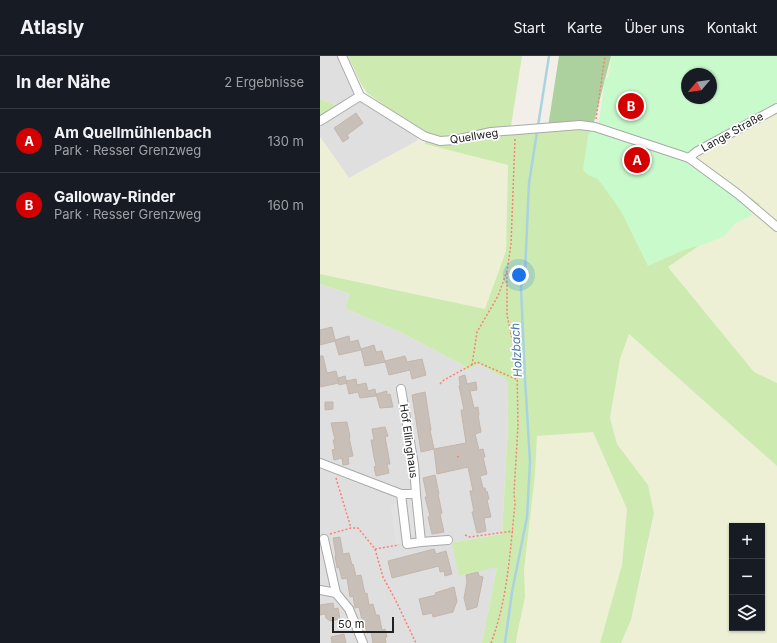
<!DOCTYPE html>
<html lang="de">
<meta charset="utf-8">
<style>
body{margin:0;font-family:Inter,sans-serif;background:#242831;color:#f1f3f6}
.controls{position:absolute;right:12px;bottom:12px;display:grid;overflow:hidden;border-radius:0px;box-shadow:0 1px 3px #0004}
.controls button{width:36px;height:36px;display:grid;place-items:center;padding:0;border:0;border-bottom:1px solid #363941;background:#171b24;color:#f1f3f6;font:20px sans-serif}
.compass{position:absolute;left:361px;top:12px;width:36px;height:36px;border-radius:50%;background:#171b24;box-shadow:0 1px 3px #0004;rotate:241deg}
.scale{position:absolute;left:12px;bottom:10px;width:62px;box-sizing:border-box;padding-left:4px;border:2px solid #222;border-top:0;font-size:11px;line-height:14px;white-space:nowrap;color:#222;-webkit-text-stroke:3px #fff;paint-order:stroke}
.you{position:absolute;left:199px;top:219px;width:14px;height:14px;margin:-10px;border:3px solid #fff;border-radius:50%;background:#1a73e8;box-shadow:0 0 0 6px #1a73e833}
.badge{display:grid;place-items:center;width:26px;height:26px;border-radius:50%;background:#d40000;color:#fff;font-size:13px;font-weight:700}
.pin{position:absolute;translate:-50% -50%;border:2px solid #fff;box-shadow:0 1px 4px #0006}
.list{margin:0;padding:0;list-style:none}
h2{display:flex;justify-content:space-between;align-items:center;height:52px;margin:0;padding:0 16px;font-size:17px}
h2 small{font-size:13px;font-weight:400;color:#9ea1a6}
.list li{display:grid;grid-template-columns:26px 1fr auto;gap:12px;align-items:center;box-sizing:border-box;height:64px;padding:0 16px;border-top:1px solid #363941}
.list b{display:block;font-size:15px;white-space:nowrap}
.list p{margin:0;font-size:13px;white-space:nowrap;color:#9ea1a6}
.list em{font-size:13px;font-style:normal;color:#9ea1a6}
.icon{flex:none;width:22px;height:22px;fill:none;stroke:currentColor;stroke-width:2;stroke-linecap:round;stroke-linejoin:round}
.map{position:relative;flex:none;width:457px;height:587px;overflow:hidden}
header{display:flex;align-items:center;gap:24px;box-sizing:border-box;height:56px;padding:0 20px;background:#171b24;border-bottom:1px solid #363941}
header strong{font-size:19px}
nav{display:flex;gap:22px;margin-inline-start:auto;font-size:14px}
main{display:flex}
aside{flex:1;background:#171b24}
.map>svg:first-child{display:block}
.residential{fill:#e0dfdf}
.farmland{fill:#eef0d5;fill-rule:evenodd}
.grass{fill:#cdebb0}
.forest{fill:#add19e}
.park{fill:#c8facc;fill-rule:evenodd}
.parking{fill:#e2e2e2}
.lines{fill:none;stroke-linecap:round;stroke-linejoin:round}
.stream{stroke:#aad3df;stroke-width:2.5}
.building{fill:#c7bfb8;stroke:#c4b6ab}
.minor-casing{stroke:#a9a9a9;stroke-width:10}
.path{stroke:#fa8072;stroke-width:1.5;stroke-dasharray:2 2;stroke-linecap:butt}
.minor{stroke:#fff;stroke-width:8}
.labels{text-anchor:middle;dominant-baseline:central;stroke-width:3.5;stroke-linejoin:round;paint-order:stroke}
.street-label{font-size:11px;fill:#222;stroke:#fff}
.water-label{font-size:12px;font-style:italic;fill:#4a7aab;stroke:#fff}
</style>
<header>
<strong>Atlasly</strong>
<nav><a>Start</a><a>Karte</a><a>Über uns</a><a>Kontakt</a></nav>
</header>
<main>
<aside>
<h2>In der Nähe<small>2 Ergebnisse</small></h2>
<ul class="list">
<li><span class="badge">A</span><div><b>Am Quellmühlenbach</b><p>Park · Resser Grenzweg</p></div><em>130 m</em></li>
<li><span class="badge">B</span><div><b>Galloway-Rinder</b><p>Park · Resser Grenzweg</p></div><em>160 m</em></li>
</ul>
</aside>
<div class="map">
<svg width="457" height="587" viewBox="0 0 457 587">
<rect width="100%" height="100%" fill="#f2efe9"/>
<!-- residential -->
<path class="residential" d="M 0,0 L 18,0 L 35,36 L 34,40 L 16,54 L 16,49 L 0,43 Z
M 41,44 L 98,81 L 97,85 L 29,122 L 0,81 L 0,70 Z
M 0,228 L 30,238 L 25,252 L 80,276 L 143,309 L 147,314 L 159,308 L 187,324 L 188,369 L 182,478 L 135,486 L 177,511 L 162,587 L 0,587 Z"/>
<!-- farmland -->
<path class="farmland" d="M 291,0 L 457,0 L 422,63 L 457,56 L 457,327 L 434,316 L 348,211 L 439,147 L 378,107 L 376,88 L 286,22 ZM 367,18 L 391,18 L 391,42 L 367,42 Z
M 0,81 L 29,122 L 97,85 L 188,109 L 186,195 L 165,253 L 0,218 Z
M 309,278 L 457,410 L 457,587 L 301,587 L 311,564 L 327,497 L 334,457 L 328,429 L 297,388 L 290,362 L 300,303 ZM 412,470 L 442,470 L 442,572 L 412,572 Z
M 273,376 L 307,453 L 302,509 L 280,587 L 196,587 L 197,579 L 205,541 L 204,514 L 215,419 L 217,380 Z"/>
<!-- grass -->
<path class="grass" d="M 28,0 L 202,0 L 191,70 L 277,73 L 378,107 L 440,148 L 348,211 L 434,316 L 457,327 L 457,410 L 309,278 L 300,303 L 290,362 L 297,388 L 328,429 L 334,457 L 311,564 L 301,587 L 280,587 L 302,509 L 307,453 L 273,376 L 217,380 L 215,419 L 204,514 L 205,541 L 197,579 L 196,587 L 162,587 L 177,511 L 139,520 L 132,489 L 135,486 L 182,478 L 188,369 L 187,324 L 159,308 L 147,314 L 143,309 L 80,276 L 25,252 L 30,238 L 0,228 L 0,218 L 165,253 L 186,195 L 188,109 L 105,88 L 105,78 L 47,37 L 41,28 Z
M 0,43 L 16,49 L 16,54 L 0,63 Z"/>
<!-- forest -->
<path class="forest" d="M 239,0 L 291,0 L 273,70 L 228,71 Z"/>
<!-- park -->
<path class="park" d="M 292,0 L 457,0 L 457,47 L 389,84 L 369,99 L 370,108 L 427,151 L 433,159 L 416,167 L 404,180 L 388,187 L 364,194 L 328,210 L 301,155 L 278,123 L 268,119 L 263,114 L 268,79 L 279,66 L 285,22 L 288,22 ZM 367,18 L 391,18 L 391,42 L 367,42 Z"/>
<!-- parking -->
<path class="parking" d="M 92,444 L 97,478 L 90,479 L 85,445 Z
M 78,447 L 83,487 L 76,488 L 71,448 Z"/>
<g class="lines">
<!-- stream -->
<path class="stream" d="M 185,587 L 192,536 L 207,461 L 210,406 L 205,322 L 201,231 L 205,217 L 209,127 L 229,0"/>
</g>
<!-- building -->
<path class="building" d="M 36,57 L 43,67 L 27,79 L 29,82 L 23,86 L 14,72 Z
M 12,271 L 15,284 L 29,280 L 30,286 L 38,284 L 41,294 L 19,299 L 15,285 L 0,289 L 0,274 Z
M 54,289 L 56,296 L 62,295 L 65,306 L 45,310 L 41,293 Z
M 0,300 L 3,300 L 7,317 L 16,315 L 19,327 L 0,331 Z
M 85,300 L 87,306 L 102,303 L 106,319 L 92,323 L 90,314 L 69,319 L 65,305 Z
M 145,319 L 147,328 L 156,326 L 157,334 L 150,335 L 154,352 L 158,351 L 159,359 L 158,359 L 161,376 L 155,378 L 159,394 L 163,393 L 165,401 L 163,401 L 167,418 L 160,420 L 163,432 L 165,432 L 166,436 L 167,435 L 169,443 L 167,444 L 171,461 L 164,462 L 166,475 L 157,477 L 152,456 L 154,456 L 150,435 L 153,435 L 148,411 L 117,418 L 114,393 L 101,396 L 92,339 L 105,336 L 111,374 L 110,374 L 114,393 L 146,387 L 141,354 L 144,354 L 139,330 L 140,329 L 139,321 Z
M 25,320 L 27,327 L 19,329 L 18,322 Z
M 36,323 L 37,329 L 46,327 L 48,335 L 55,333 L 56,340 L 40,342 L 38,336 L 29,338 L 26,325 Z
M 67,335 L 67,339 L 70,338 L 73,351 L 60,352 L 56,338 Z
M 5,346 L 13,346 L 13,353 L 5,354 Z
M 27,366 L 30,381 L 29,381 L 33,400 L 28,401 L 29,408 L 23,409 L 22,402 L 14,404 L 12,394 L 15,393 L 13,384 L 15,384 L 11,367 Z
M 65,371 L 68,380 L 65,381 L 70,408 L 67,408 L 69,417 L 56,420 L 54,411 L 56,410 L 54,401 L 51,384 L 54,384 L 52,373 Z
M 115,419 L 119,438 L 118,438 L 122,457 L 120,458 L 124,476 L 112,478 L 108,461 L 110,460 L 105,441 L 107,441 L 103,422 Z
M 20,481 L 23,498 L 29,497 L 32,509 L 33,508 L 36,520 L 41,519 L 45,538 L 47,537 L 49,549 L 53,548 L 56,559 L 59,559 L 62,574 L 65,573 L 67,581 L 65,581 L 66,587 L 53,587 L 51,576 L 47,577 L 45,568 L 43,568 L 39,551 L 35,552 L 33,540 L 30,541 L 27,522 L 22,523 L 19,511 L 17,512 L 15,500 L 16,500 L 13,482 Z
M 114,493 L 116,498 L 126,495 L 132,518 L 125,520 L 124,515 L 120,516 L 119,510 L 72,522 L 68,505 Z
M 158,516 L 159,520 L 163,521 L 157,551 L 147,554 L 144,542 L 147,526 L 146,519 Z
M 134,531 L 137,545 L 133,556 L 113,561 L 112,557 L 103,559 L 99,543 L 116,539 L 115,537 Z
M 13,547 L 14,553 L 18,552 L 20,563 L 10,565 L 6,562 L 5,558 L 0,559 L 0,549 Z
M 24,578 L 26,587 L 12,587 L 11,581 Z"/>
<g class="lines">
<defs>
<path id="minor" d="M 22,0 L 40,40 L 104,80 L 120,85 L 135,84 L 171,76 L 260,69 L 275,71 L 369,102 L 418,138 L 457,171
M 0,65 L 40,40
M 369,102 L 376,96 L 457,52
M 81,333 L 94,409 L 96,438
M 0,407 L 81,438 L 96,438 L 101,486 L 87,488 L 81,438
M 4,483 L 16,537
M 101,486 L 128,484
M 0,534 L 16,537 L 29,553 L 43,587"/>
</defs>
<!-- minor casing -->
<use href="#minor" class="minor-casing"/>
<!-- path -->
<path class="path" d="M 276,63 L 285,0
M 152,309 L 157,276 L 178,240 L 187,215 L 191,188 L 195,83
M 120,328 L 124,324 L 157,306 L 196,323
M 137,401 L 140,400
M 16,422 L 31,472
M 10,478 L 31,472 L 38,472 L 55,493 L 63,521 L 76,545 L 96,587
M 145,479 L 150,481 L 193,475
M 55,493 L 79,489
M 171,587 C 188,542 190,495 195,448 L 194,437 L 198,370 L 197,310 L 193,288 L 187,259 L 187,215"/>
<!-- minor -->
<use href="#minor" class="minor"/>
</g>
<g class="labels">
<!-- street labels -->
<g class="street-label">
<text transform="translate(412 76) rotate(-29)">Lange Straße</text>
<text transform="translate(154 80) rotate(-9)">Quellweg</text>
<text transform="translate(89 385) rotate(82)">Hof Ellinghaus</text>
</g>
<!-- water labels -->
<g class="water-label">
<text transform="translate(196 294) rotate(-93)">Holzbach</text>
</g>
</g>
</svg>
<div class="controls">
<button>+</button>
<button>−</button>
<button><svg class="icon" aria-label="layers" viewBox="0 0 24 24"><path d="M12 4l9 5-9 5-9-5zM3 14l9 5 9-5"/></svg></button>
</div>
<svg class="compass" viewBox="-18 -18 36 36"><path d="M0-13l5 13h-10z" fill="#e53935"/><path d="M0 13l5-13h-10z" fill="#9ea1a6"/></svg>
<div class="scale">50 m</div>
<div class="you"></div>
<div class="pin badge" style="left:317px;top:104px">A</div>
<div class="pin badge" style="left:311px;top:50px">B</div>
</div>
</main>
